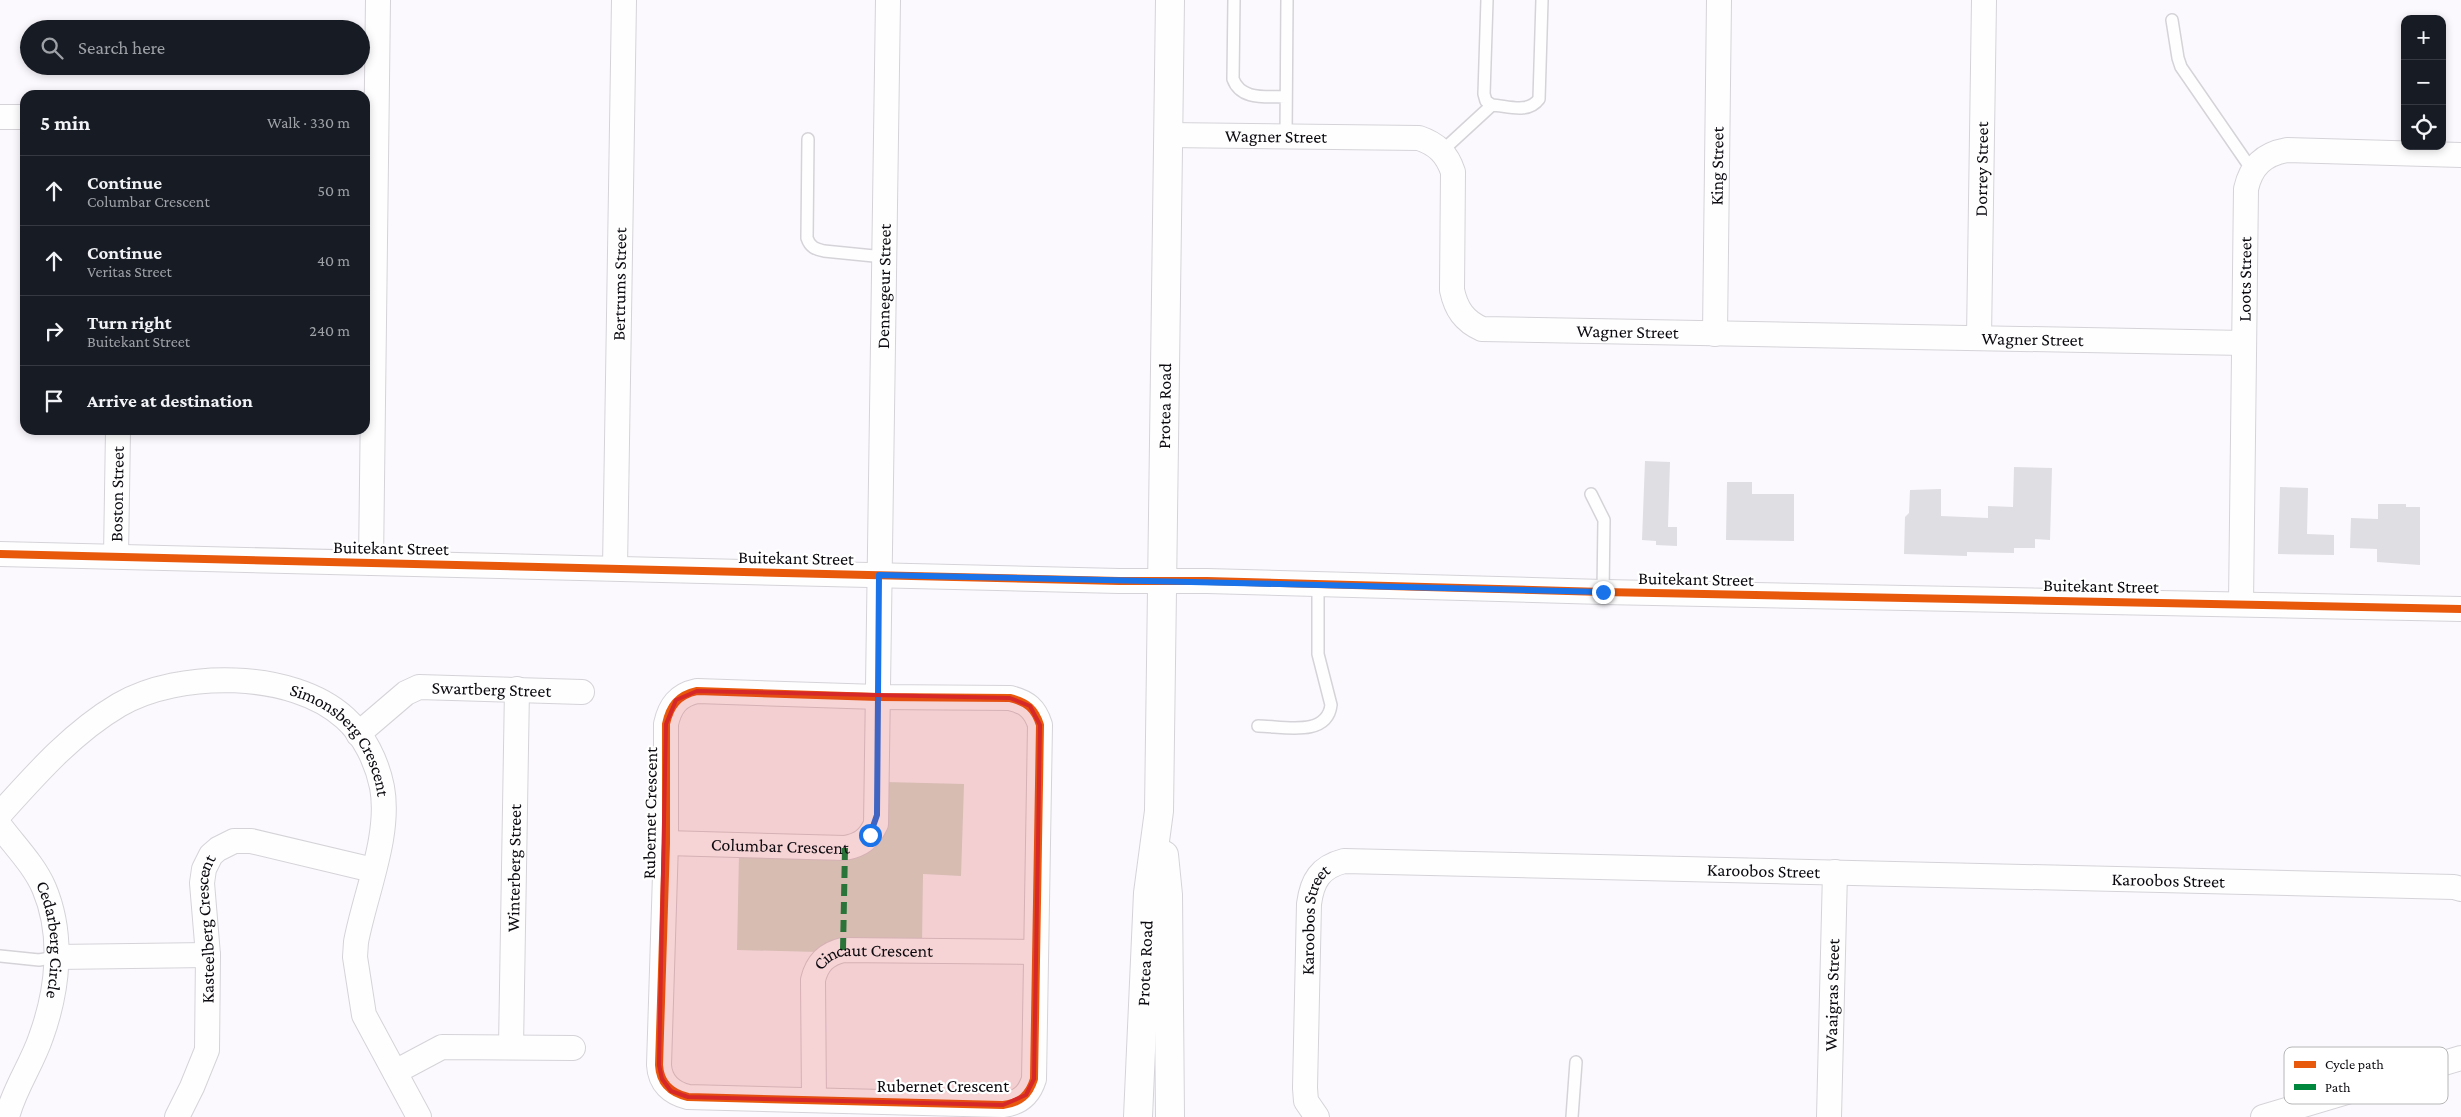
<!DOCTYPE html>
<meta charset="utf-8">
<style>
body{margin:0;font-family:"Crimson Pro",serif;background:#20242c;color:#f1f3f6}
.controls{position:absolute;right:15px;top:15px;display:grid;overflow:hidden;border-radius:10px;box-shadow:0 2px 8px #0003}
.controls button{width:45px;height:45px;display:grid;place-items:center;padding:0;border:0;border-bottom:1px solid #363941;background:#171b24;color:#f1f3f6;font:25px sans-serif}
.stop{position:absolute;width:15px;height:15px;margin:-11px;border:4px solid #1a73e8;border-radius:50%;background:#fff}
.stop.end{background:#1a73e8;border-color:#fff;box-shadow:0 1px 5px #0008}
.list{margin:0;padding:0;list-style:none}
h2{display:flex;justify-content:space-between;align-items:center;height:65px;margin:0;padding:0 20px;font-size:21px}
h2 small{font-size:16px;font-weight:400;color:#9ea1a6}
.list li{display:grid;grid-template-columns:32px 1fr auto;gap:15px;align-items:center;box-sizing:border-box;height:70px;padding:0 20px;border-top:1px solid #363941}
.list b{display:block;font-size:19px;white-space:nowrap}
.list p{margin:0;font-size:16px;white-space:nowrap;color:#9ea1a6}
.list em{font-size:16px;font-style:normal;color:#9ea1a6}
.icon{flex:none;width:28px;height:28px;fill:none;stroke:currentColor;stroke-width:2;stroke-linecap:round;stroke-linejoin:round}
.map{position:relative;flex:none;width:2461px;height:1117px;overflow:hidden}
.search{position:absolute;background:#171b24;box-shadow:0 2px 8px #0003;left:20px;top:20px;width:350px;height:55px;display:flex;align-items:center;gap:12px;box-sizing:border-box;padding:0 18px;border-radius:28px;color:#9ea1a6;font-size:19px}
.panel{position:absolute;background:#171b24;box-shadow:0 2px 8px #0003;left:20px;top:90px;width:350px;height:345px;border-radius:15px}
.map>svg:first-child{display:block}
.green{fill:#d7e1d5}
.building{fill:#dfdee2}
.lines{fill:none;stroke-linecap:round;stroke-linejoin:round}
.service-casing{stroke:#d5d3d8;stroke-width:14}
.minor-casing{stroke:#d5d3d8;stroke-width:26}
.tertiary-casing{stroke:#d5d3d8;stroke-width:30}
.service{stroke:#fefeff;stroke-width:11}
.minor{stroke:#fefeff;stroke-width:24}
.tertiary{stroke:#fefeff;stroke-width:28}
.quiet{stroke:#00873e;stroke-width:6;stroke-dasharray:12 6;stroke-linecap:butt}
.cycleway-casing{stroke:#fff;stroke-width:11}
.cycleway{stroke:#e8590c;stroke-width:8}
.route{stroke:#1a73e8;stroke-width:6}
.marked{fill:#d62828;fill-opacity:0.2;stroke:#d62828;stroke-width:4;stroke-linejoin:round}
.labels{text-anchor:middle;dominant-baseline:central;stroke-width:4.5;stroke-linejoin:round;paint-order:stroke}
.street-label{font-size:18px;fill:#0c0a0f;stroke:#fff}
.key{fill:#fff;stroke:#b6b6b7;stroke-width:1}
.key-label{font-size:14px;fill:#0c0a0f}
</style>
<div class="map">
<svg width="2461" height="1117" viewBox="0 0 2461 1117">
<rect width="100%" height="100%" fill="#fbf9fd"/>
<!-- green -->
<path class="green" d="M 886,782 L 964,784 L 961,876 L 923,874 L 922,943 L 818,952 L 737,950 L 739,854 L 847,856 Z"/>
<!-- building -->
<path class="building" d="M 1645,461 L 1670,462 L 1668,527 L 1677,527 L 1677,546 L 1656,545 L 1656,541 L 1642,540 Z
M 2014,467 L 2052,468 L 2050,540 L 2035,539 L 2035,548 L 2014,548 L 2014,553 L 1967,552 L 1967,556 L 1904,554 L 1905,517 L 1909,513 L 1910,490 L 1941,489 L 1941,516 L 1988,518 L 1988,506 L 2013,507 Z
M 1727,482 L 1752,482 L 1752,494 L 1794,494 L 1794,541 L 1726,540 Z
M 2280,487 L 2308,488 L 2307,534 L 2334,535 L 2334,555 L 2278,554 Z
M 2378,504 L 2406,504 L 2406,507 L 2420,507 L 2420,565 L 2377,562 L 2377,549 L 2350,548 L 2351,518 L 2378,519 Z"/>
<g class="lines">
<defs>
<path id="service" d="M 1234,0 L 1233,79 C 1241,101 1267,96 1286,97
M 1487,0 L 1484,94 L 1486,101 L 1492,105
M 2172,20 L 2178,58 L 2181,67 L 2252,170
M 1286,137 L 1287,0
M 808,139 L 807,238 C 810,247 815,249 824,251 L 884,257
M 1442,151 L 1492,105 C 1508,106 1528,114 1539,99 L 1542,0
M 1591,494 L 1604,520 L 1603,592
M 1258,726 C 1282,726 1327,738 1331,705 L 1318,654 L 1318,584
M 0,956 L 39,960 L 56,957
M 1572,1117 L 1576,1062"/>
<g id="minor">
<path d="M 0,117 L 25,117"/>
<path id="s1" d="M 1168,135 L 1419,138 C 1437,144 1447,154 1453,172 L 1452,290 C 1456,309 1464,321 1482,329 L 2244,343"/>
<path id="s2" d="M 1715,334 L 1719,0"/>
<path id="s3" d="M 1979,338 L 1984,0"/>
<path d="M 0,554 L 1119,581 L 1207,581 L 1603,592 L 2461,609"/>
<path id="s4" d="M 116,556 L 118,430"/>
<path d="M 371,563 L 378,0"/>
<path id="s5" d="M 615,568 L 624,0"/>
<path id="s6" d="M 2241,604 L 2246,189 C 2251,166 2264,154 2287,150 L 2461,155"/>
<path d="M 697,691 L 878,697 L 1010,698 C 1027,702 1035,709 1040,725 L 1034,1079 C 1029,1095 1020,1103 1003,1105 L 688,1097 C 671,1093 660,1083 659,1065 L 666,843 L 666,724 C 670,706 678,695 697,691 Z"/>
<path id="s7" d="M 358,734 L 406,693 L 419,687 L 582,692"/>
<path id="s8" d="M 0,814 C 36,774 73,732 119,705 C 179,670 293,670 345,718 C 364,735 377,762 382,787 C 391,835 365,894 356,942 L 355,957 L 364,1015 L 419,1117"/>
<path id="s9" d="M 0,826 C 15,846 34,865 44,888 C 64,935 58,990 41,1037 C 32,1064 14,1089 7,1117"/>
<path id="s10" d="M 666,843 L 845,848 C 861,845 869,839 876,824 L 888,0"/>
<path d="M 56,957 L 208,955"/>
<path id="s11" d="M 511,1047 L 517,689"/>
<path d="M 395,1072 L 442,1047 L 573,1048"/>
<path id="s12" d="M 814,1100 L 813,980 C 817,963 826,954 843,950 L 1035,952"/>
<path id="s13" d="M 177,1117 L 192,1087 L 207,1050 L 208,955 L 202,883 L 204,869 L 211,855 L 218,849 L 234,841 L 251,841 L 373,870"/>
<path id="s14" d="M 1317,1117 L 1306,1101 L 1305,1088 L 1309,904 C 1312,881 1320,867 1344,861 L 2454,887 L 2461,889"/>
<path id="s15" d="M 1829,1117 L 1835,872"/>
<path d="M 2263,1117 L 2461,1058"/>
</g>
<g id="tertiary">
<path d="M 1164,855 L 1168,895 L 1170,1117"/>
<path id="s16" d="M 1138,1117 L 1148,893 L 1159,811 L 1170,0"/>
</g>
</defs>
<!-- service casing -->
<use href="#service" class="service-casing"/>
<!-- minor casing -->
<use href="#minor" class="minor-casing"/>
<!-- tertiary casing -->
<use href="#tertiary" class="tertiary-casing"/>
<!-- service -->
<use href="#service" class="service"/>
<!-- minor -->
<use href="#minor" class="minor"/>
<!-- tertiary -->
<use href="#tertiary" class="tertiary"/>
<!-- quiet -->
<path class="quiet" d="M 843,950 L 845,848"/>
<defs>
<path id="cycleway" d="M 0,554 L 1119,581 L 1207,581 L 1603,592 L 2461,609
M 697,691 L 878,697 L 1010,698 C 1027,702 1035,709 1040,725 L 1034,1079 C 1029,1095 1020,1103 1003,1105 L 688,1097 C 671,1093 660,1083 659,1065 L 666,843 L 666,724 C 670,706 678,695 697,691 Z"/>
</defs>
<!-- cycleway casing -->
<use href="#cycleway" class="cycleway-casing"/>
<!-- cycleway -->
<use href="#cycleway" class="cycleway"/>
</g>
<g class="lines">
<!-- route -->
<path class="route" d="M 870,835 L 877,815 L 879,575 C 1120,581 1362,585 1603,592"/>
</g>
<!-- marked area -->
<path class="marked" d="M 697,691 L 1010,698 L 1030,706 L 1040,725 L 1034,1079 L 1026,1095 L 1003,1105 L 688,1097 L 671,1091 L 662,1079 L 659,1065 L 666,724 L 676,700 Z"/>
<g class="labels">
<!-- street labels -->
<g class="street-label">
<text stroke="none"><textPath href="#s1" startOffset="108">Wagner Street</textPath></text>
<text stroke="none"><textPath href="#s2" startOffset="168">King Street</textPath></text>
<text stroke="none"><textPath href="#s3" startOffset="169">Dorrey Street</textPath></text>
<text stroke="none"><textPath href="#s6" startOffset="325">Loots Street</textPath></text>
<text stroke="none"><textPath href="#s5" startOffset="284">Bertrums Street</textPath></text>
<text stroke="none"><textPath href="#s10" startOffset="758">Dennegeur Street</textPath></text>
<text stroke="none"><textPath href="#s1" startOffset="616">Wagner Street</textPath></text>
<text stroke="none"><textPath href="#s1" startOffset="1021">Wagner Street</textPath></text>
<text stroke="none"><textPath href="#s16" startOffset="712">Protea Road</textPath></text>
<text stroke="none"><textPath href="#s4" startOffset="62">Boston Street</textPath></text>
<text transform="translate(391 548) rotate(1)">Buitekant Street</text>
<text transform="translate(796 558) rotate(1)">Buitekant Street</text>
<text transform="translate(1696 579) rotate(1)">Buitekant Street</text>
<text transform="translate(2101 586) rotate(1)">Buitekant Street</text>
<text stroke="none"><textPath href="#s7" startOffset="150">Swartberg Street</textPath></text>
<text stroke="none"><textPath href="#s8" startOffset="414">Simonsberg Crescent</textPath></text>
<text transform="translate(650 813) rotate(-89)">Rubernet Crescent</text>
<text stroke="none"><textPath href="#s10" startOffset="114">Columbar Crescent</textPath></text>
<text stroke="none"><textPath href="#s11" startOffset="179">Winterberg Street</textPath></text>
<text stroke="none"><textPath href="#s14" startOffset="696">Karoobos Street</textPath></text>
<text stroke="none"><textPath href="#s14" startOffset="1101">Karoobos Street</textPath></text>
<text stroke="none"><textPath href="#s14" startOffset="202">Karoobos Street</textPath></text>
<text stroke="none"><textPath href="#s13" startOffset="195">Kasteelberg Crescent</textPath></text>
<text stroke="none"><textPath href="#s9" startOffset="129">Cedarberg Circle</textPath></text>
<text stroke="none"><textPath href="#s12" startOffset="194">Cincaut Crescent</textPath></text>
<text stroke="none"><textPath href="#s16" startOffset="154">Protea Road</textPath></text>
<text stroke="none"><textPath href="#s15" startOffset="122">Waaigras Street</textPath></text>
<text x="943" y="1086">Rubernet Crescent</text>
</g>
</g>
<!-- legend -->
<rect x="2284" y="1047" width="164" height="57" rx="8" class="key"/>
<rect x="2294" y="1061" width="22" height="7" fill="#e8590c"/>
<rect x="2294" y="1084" width="22" height="6" fill="#00873e"/>
<g class="key-label">
<text x="2325" y="1069">Cycle path</text>
<text x="2325" y="1092">Path</text>
</g>
</svg>
<div class="controls">
<button>+</button>
<button>−</button>
<button><svg class="icon" aria-label="locate" viewBox="0 0 24 24"><circle cx="12" cy="12" r="6"/><path d="M12 2v4M12 18v4M2 12h4M18 12h4"/></svg></button>
</div>
<div class="stop" style="left:870px;top:835px"></div>
<div class="stop end" style="left:1603px;top:592px"></div>
<div class="search"><svg class="icon" aria-label="search" viewBox="0 0 24 24"><circle cx="10" cy="10" r="6"/><path d="M15 15l6 6"/></svg>Search here</div>
<section class="panel">
<h2>5 min<small>Walk · 330 m</small></h2>
<ul class="list">
<li><svg class="icon" aria-label="ahead" viewBox="0 0 24 24"><path d="M12 20V5M6 11l6-6 6 6"/></svg><div><b>Continue</b><p>Columbar Crescent</p></div><em>50 m</em></li>
<li><svg class="icon" aria-label="ahead" viewBox="0 0 24 24"><path d="M12 20V5M6 11l6-6 6 6"/></svg><div><b>Continue</b><p>Veritas Street</p></div><em>40 m</em></li>
<li><svg class="icon" aria-label="right" viewBox="0 0 24 24"><path d="M7 20v-9h11M14 6l5 5-5 5"/></svg><div><b>Turn right</b><p>Buitekant Street</p></div><em>240 m</em></li>
<li><svg class="icon" aria-label="arrive" viewBox="0 0 24 24"><path d="M6 21V4h12l-3 4 3 4H6"/></svg><div><b>Arrive at destination</b></div></li>
</ul>
</section>
</div>
